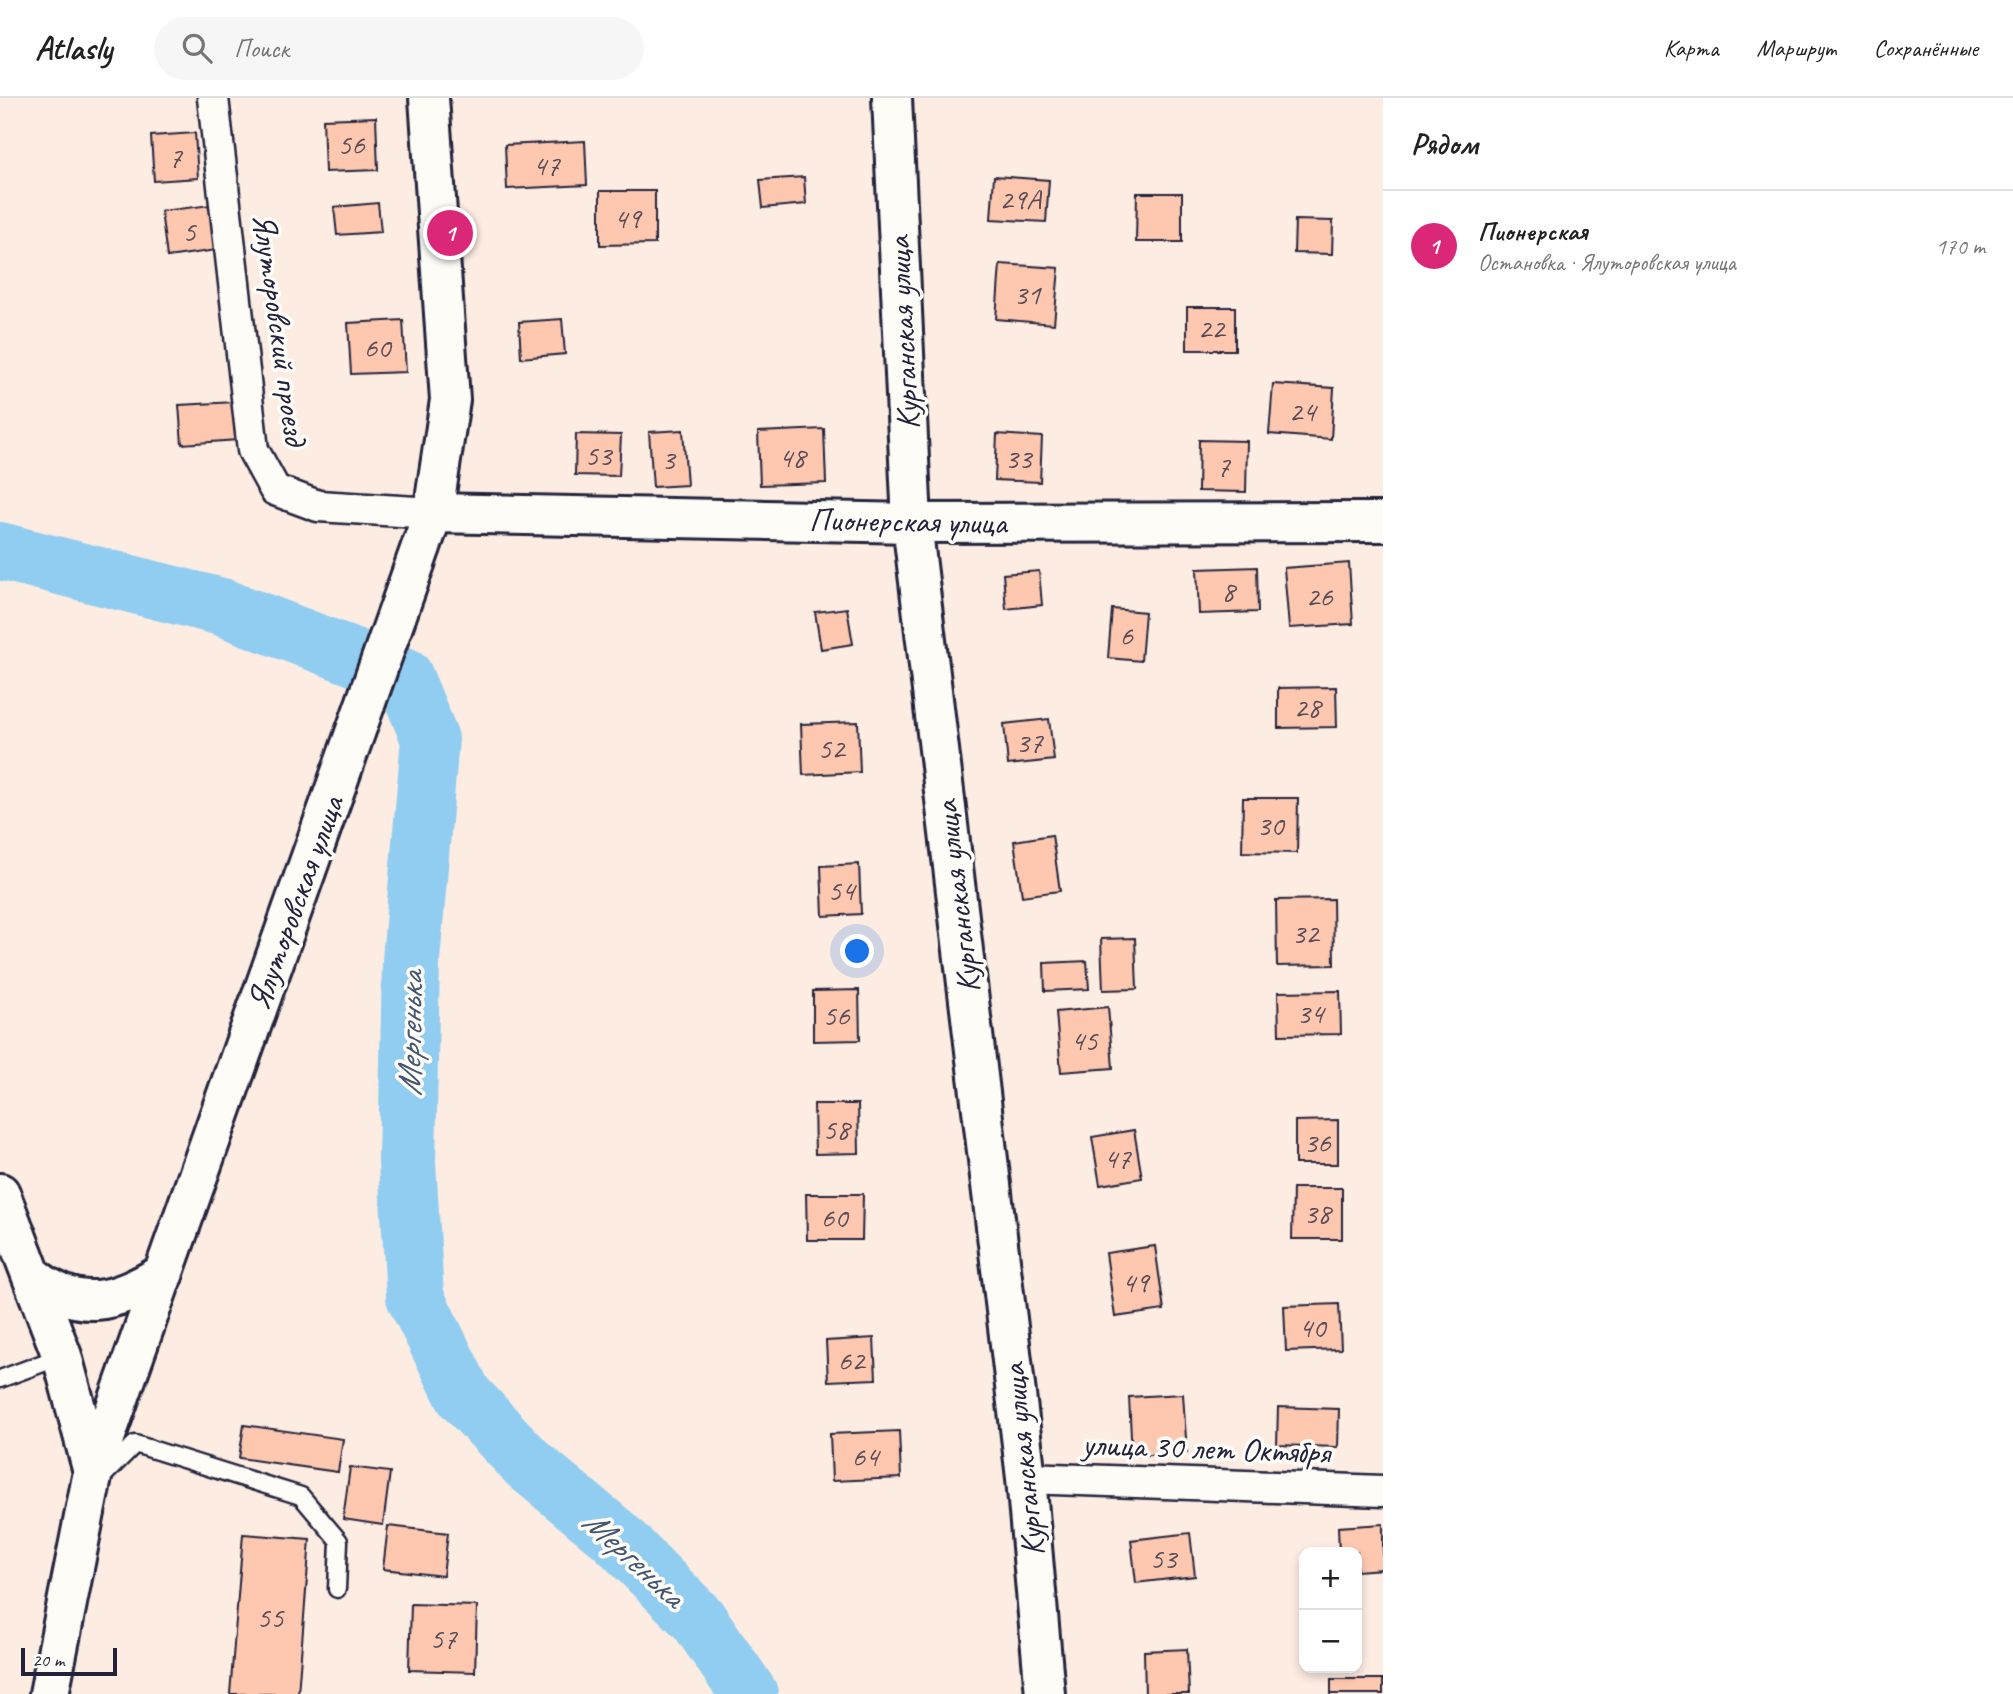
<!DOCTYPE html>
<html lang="ru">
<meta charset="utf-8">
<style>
body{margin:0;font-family:Caveat,sans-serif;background:#f6f6f6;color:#222}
.controls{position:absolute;right:21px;bottom:21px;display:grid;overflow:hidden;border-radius:14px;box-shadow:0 4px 10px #0003}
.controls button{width:63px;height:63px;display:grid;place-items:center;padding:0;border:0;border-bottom:2px solid #e0e0e0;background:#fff;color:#222;font:35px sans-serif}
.scale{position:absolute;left:21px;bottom:18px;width:96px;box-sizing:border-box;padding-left:7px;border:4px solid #22223b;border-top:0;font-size:19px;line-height:24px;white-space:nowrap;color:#22223b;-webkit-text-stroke:5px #fdfcf7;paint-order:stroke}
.you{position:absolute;left:858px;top:854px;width:24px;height:24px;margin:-18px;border:5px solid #fff;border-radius:50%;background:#1a73e8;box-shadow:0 0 0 10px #1a73e833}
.badge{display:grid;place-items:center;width:46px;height:46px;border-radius:50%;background:#db2777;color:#fff;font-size:23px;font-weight:700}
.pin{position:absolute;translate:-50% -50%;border:4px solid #fff;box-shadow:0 2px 7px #0006}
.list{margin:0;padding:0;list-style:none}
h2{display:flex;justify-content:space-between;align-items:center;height:91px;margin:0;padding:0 28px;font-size:30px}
h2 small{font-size:23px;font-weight:400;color:#767676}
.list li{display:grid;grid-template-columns:46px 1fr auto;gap:21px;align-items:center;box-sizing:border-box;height:112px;padding:0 28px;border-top:2px solid #e0e0e0}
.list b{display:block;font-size:26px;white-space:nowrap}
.list p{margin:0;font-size:23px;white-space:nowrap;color:#767676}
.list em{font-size:23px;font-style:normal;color:#767676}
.icon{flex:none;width:38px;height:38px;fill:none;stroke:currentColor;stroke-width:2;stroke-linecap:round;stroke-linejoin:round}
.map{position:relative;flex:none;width:1383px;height:1596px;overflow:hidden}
header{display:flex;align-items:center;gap:42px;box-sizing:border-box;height:98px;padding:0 35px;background:#fff;border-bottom:2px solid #e0e0e0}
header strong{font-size:33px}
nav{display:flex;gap:38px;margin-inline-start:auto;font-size:24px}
.search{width:490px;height:63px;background:#f6f6f6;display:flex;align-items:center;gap:18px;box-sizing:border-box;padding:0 24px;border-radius:38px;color:#767676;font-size:26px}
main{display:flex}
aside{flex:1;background:#fff}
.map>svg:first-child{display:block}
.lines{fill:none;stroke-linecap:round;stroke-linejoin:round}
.river{stroke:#90cdf0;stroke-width:58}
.building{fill:#fec8b0;stroke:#22223b;stroke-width:2}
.lane-casing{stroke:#22223b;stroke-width:21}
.street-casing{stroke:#22223b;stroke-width:35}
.secondary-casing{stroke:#22223b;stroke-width:44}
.primary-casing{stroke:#22223b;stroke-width:44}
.lane{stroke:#fdfcf7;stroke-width:16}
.street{stroke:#fdfcf7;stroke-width:30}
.secondary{stroke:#fdfcf7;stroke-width:38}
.primary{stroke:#fdfcf7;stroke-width:38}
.labels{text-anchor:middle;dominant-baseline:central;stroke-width:7;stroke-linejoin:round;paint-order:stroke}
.number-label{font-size:30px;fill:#594c58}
.street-label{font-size:33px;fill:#22223b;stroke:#fdfcf7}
.water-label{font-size:35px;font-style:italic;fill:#435571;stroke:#fdfcf7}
</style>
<header>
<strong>Atlasly</strong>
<div class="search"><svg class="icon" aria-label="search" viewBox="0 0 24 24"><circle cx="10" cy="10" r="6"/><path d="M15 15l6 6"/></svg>Поиск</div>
<nav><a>Карта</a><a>Маршрут</a><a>Сохранённые</a></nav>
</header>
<main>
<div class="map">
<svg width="1383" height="1596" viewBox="0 0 1383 1596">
<rect width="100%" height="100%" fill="#fdece2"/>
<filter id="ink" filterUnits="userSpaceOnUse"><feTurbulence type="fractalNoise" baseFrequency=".0143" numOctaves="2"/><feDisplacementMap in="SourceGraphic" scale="14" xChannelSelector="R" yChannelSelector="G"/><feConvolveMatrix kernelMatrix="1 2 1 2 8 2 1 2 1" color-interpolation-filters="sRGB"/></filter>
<g filter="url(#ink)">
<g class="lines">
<!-- river -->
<path class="river" d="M 0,453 L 222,509 L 404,578 L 430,641 L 411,862 L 407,1064 L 415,1199 L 464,1298 L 529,1367 L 615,1438 L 698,1521 L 749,1596"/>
</g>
<!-- building -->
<path class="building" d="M 376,19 L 378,72 L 325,74 L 323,21 Z
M 195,35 L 198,80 L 154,83 L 151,38 Z
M 585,43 L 587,87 L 507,91 L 505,47 Z
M 994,78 L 1049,82 L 1046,124 L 991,121 Z
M 804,79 L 806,106 L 763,110 L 760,82 Z
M 600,93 L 655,93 L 655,146 L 600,147 Z
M 1137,95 L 1182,95 L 1182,144 L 1136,144 Z
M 378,105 L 381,134 L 337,137 L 334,109 Z
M 211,107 L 217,152 L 167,159 L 161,113 Z
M 1295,122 L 1333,123 L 1332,156 L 1294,155 Z
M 1000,166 L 1059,170 L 1054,226 L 996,221 Z
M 1187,209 L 1235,209 L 1235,252 L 1187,252 Z
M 562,221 L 565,256 L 521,260 L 519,224 Z
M 403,222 L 406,274 L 351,276 L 348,225 Z
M 1273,286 L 1334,290 L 1331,341 L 1269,336 Z
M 236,304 L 238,342 L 182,346 L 179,307 Z
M 824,331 L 826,385 L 760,387 L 758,334 Z
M 683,332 L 687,387 L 653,389 L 649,334 Z
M 576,336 L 621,337 L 619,378 L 575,377 Z
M 997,336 L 1042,339 L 1040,384 L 995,382 Z
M 1199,342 L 1247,343 L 1246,394 L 1198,393 Z
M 1349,465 L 1353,526 L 1289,530 L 1284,470 Z
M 1257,469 L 1258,514 L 1199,516 L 1197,471 Z
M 1039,473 L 1042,507 L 1006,511 L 1003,476 Z
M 847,510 L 853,546 L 821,551 L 815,514 Z
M 1112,511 L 1145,514 L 1141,563 L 1108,560 Z
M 1336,589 L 1337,629 L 1278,630 L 1278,590 Z
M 1049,621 L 1054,662 L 1008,667 L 1004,626 Z
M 858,624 L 860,674 L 803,677 L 801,626 Z
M 1243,700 L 1298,700 L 1297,755 L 1242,754 Z
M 1052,737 L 1060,793 L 1022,798 L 1014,743 Z
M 859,766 L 861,816 L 823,818 L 821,768 Z
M 1333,801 L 1334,867 L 1277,868 L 1276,802 Z
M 1135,840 L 1137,891 L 1103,892 L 1101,841 Z
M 1087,863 L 1089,891 L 1045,893 L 1044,865 Z
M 859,892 L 860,942 L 813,943 L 813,893 Z
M 1340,893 L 1341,936 L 1279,937 L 1278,894 Z
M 1108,909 L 1113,970 L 1061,974 L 1056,914 Z
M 814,1006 L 858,1006 L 859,1055 L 815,1056 Z
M 1338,1022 L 1338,1066 L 1295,1066 L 1295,1023 Z
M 1134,1032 L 1142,1080 L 1100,1087 L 1092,1039 Z
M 1293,1090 L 1342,1090 L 1342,1141 L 1292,1141 Z
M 806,1096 L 863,1096 L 862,1142 L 807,1142 Z
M 1155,1148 L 1164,1212 L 1115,1219 L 1106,1155 Z
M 1339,1206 L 1341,1251 L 1286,1253 L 1284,1208 Z
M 874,1240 L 876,1281 L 828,1283 L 826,1243 Z
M 1183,1296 L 1187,1355 L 1132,1358 L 1129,1299 Z
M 1278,1309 L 1339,1311 L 1338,1349 L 1277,1347 Z
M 244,1327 L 343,1341 L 338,1374 L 239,1360 Z
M 899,1333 L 901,1380 L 832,1383 L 830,1336 Z
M 350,1369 L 390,1374 L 383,1427 L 343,1421 Z
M 1383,1426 L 1383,1471 L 1357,1473 L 1357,1454 L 1339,1454 L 1338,1429 Z
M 388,1428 L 448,1435 L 443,1478 L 383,1471 Z
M 1190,1435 L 1195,1478 L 1136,1485 L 1131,1442 Z
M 243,1436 L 310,1441 L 298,1596 L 230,1596 Z
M 411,1506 L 477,1508 L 475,1574 L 409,1572 Z
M 1187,1551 L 1189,1596 L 1145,1596 L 1144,1553 Z
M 1331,1581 L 1383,1581 L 1383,1596 L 1331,1596 Z"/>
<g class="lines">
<defs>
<path id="lane" d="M 0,1281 L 62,1258
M 103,1378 L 135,1346 L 301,1398 L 339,1443 L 337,1491"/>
<path id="street" d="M 213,0 L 253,352 L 275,392 L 318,408 L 433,415
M 1026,1380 L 1383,1393"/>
<path id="secondary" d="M 892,0 L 912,425 L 1026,1380 L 1045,1596
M 433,415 L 912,425 L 1383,424"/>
<path id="primary" d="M 0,1095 L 62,1258 L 93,1374
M 31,1177 C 78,1216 116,1205 164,1175
M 49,1596 L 93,1374 L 433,415 L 450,302 L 429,0"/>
</defs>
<!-- lane casing -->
<use href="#lane" class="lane-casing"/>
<!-- street casing -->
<use href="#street" class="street-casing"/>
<!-- secondary casing -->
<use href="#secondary" class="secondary-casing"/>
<!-- primary casing -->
<use href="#primary" class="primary-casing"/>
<!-- lane -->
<use href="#lane" class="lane"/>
<!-- street -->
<use href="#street" class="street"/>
<!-- secondary -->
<use href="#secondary" class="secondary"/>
<!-- primary -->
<use href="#primary" class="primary"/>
</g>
</g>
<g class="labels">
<!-- number labels -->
<g class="number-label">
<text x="351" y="46">56</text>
<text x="175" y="59">7</text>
<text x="546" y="67">47</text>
<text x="1020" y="101">29А</text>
<text x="627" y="120">49</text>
<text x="189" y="133">5</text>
<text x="1027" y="196">31</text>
<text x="1211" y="230">22</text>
<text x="377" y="249">60</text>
<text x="1302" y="313">24</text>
<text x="598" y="357">53</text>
<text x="792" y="359">48</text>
<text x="1018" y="360">33</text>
<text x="668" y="361">3</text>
<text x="1223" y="368">7</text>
<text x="1228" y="493">8</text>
<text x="1319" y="498">26</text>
<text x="1126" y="537">6</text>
<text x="1307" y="609">28</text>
<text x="1029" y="644">37</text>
<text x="831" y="650">52</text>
<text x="1270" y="727">30</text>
<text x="841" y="792">54</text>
<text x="1305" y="835">32</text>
<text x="1310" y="915">34</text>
<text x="836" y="917">56</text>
<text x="1084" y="942">45</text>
<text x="836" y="1031">58</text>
<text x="1317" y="1044">36</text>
<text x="1117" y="1060">47</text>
<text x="1317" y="1115">38</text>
<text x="834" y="1119">60</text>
<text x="1135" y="1184">49</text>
<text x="1312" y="1229">40</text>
<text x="851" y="1262">62</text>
<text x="865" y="1358">64</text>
<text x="1163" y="1460">53</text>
<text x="270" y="1519">55</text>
<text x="443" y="1540">57</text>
</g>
<!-- street labels -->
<g class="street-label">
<text transform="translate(280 231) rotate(82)">Ялуторовский проезд</text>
<text transform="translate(903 235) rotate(-93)">Курганская улица</text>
<text transform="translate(908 423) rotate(1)">Пионерская улица</text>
<text transform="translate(957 799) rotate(-97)">Курганская улица</text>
<text transform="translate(295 805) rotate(-70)">Ялуторовская улица</text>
<text transform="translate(1206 1350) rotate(2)">улица 30 лет Октября</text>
<text transform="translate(1023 1362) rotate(-96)">Курганская улица</text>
</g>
<!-- water labels -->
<g class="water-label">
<text transform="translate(410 936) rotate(-89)">Мергенька</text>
<text transform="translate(634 1460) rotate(43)">Мергенька</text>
</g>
</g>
</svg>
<div class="controls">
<button>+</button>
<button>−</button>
</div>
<div class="scale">20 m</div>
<div class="you"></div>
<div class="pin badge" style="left:450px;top:135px">1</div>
</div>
<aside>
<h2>Рядом<small></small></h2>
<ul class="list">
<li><span class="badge">1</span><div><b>Пионерская</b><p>Остановка · Ялуторовская улица</p></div><em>170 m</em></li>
</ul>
</aside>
</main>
